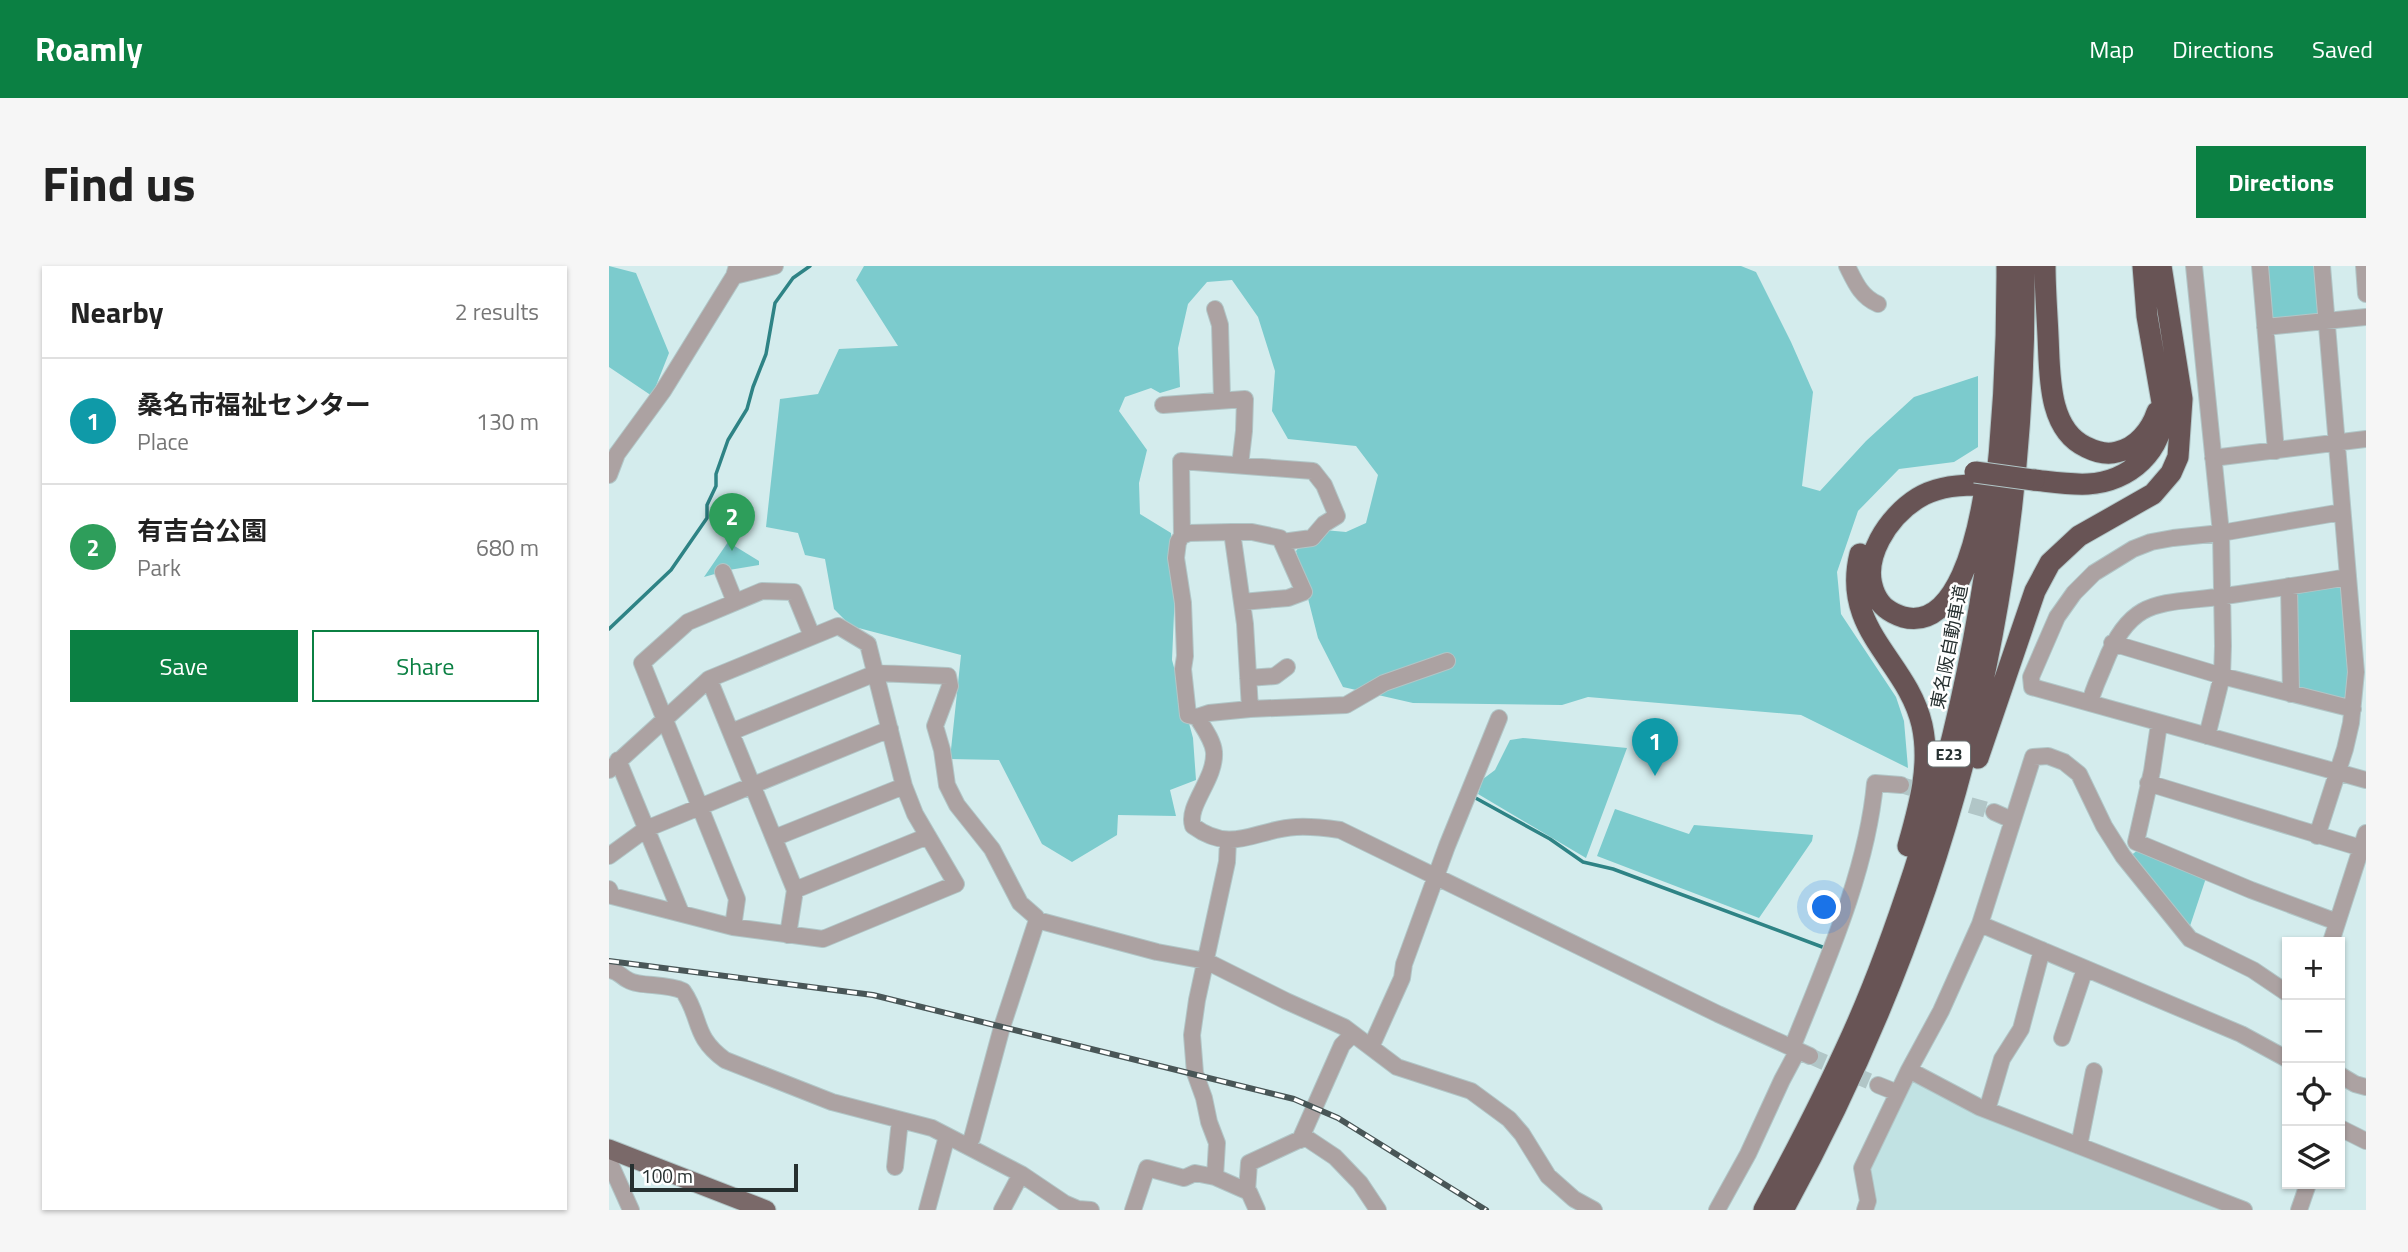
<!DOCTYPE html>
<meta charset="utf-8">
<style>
body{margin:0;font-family:"Titillium Web","Noto Sans JP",sans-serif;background:#f6f6f6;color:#222}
.controls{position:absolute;right:21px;bottom:21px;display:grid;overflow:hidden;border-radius:0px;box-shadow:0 2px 5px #0004}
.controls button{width:63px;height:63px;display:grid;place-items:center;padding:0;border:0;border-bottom:2px solid #e0e0e0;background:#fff;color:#222;font:35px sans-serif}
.scale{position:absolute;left:21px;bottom:18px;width:168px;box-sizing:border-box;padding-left:7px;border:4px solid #263030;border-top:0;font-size:19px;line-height:24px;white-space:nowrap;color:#263030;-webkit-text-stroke:5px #fff;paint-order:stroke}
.you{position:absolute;left:1216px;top:642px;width:24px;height:24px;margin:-18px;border:5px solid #fff;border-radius:50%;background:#1a73e8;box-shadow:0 0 0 10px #1a73e833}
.badge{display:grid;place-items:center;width:46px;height:46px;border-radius:50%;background:#0b8043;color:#fff;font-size:23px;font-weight:700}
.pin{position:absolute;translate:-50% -58px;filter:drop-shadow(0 2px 4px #0008)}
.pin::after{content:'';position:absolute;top:37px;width:24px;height:21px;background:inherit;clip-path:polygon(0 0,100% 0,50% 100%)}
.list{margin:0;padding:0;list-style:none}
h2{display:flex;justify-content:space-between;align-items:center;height:91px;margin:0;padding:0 28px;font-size:30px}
h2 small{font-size:23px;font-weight:400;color:#767676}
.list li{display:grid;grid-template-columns:46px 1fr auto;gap:21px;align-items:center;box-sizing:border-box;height:126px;padding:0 28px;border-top:2px solid #e0e0e0}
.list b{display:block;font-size:26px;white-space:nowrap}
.list p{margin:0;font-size:23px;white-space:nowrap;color:#767676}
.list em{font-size:23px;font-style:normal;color:#767676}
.actions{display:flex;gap:14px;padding:21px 28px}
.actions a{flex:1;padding:16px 0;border:2px solid #0b8043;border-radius:0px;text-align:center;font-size:24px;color:#0b8043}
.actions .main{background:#0b8043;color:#fff}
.icon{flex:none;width:38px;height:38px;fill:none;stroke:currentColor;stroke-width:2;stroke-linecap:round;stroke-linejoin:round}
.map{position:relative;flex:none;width:1757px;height:944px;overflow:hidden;border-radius:0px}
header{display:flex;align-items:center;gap:42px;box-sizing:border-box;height:98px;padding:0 35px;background:#0b8043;color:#fff}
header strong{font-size:33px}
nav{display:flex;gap:38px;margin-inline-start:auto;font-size:24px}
.intro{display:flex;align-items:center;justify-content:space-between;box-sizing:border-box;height:168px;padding:0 42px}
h1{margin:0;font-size:49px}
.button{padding:18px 32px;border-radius:0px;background:#0b8043;color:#fff;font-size:24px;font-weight:700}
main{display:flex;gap:42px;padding:0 42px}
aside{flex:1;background:#fff;border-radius:0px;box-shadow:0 2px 5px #0004}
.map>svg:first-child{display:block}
.built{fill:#c1e2e3}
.green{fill:#7ccbcd}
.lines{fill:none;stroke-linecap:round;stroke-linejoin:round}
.stream{stroke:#2e8385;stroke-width:3.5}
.minor-tunnel{stroke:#b1c6c7;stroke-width:16;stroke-dasharray:16 8;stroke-linecap:butt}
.minor-casing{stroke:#b1c6c7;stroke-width:18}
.major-casing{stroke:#b1c6c7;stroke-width:21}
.highway-casing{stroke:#b1c6c7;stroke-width:23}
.minor{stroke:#aca2a2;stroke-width:16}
.major{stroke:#7a6969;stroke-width:19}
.highway{stroke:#685455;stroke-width:21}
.rail-casing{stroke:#495657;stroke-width:6}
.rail{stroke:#fff;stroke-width:3.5;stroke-dasharray:10;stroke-linecap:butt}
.highway-bridge-casing{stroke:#b1c6c7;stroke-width:23;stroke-linecap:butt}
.highway-bridge{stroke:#685455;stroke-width:21}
.labels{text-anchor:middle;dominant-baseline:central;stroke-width:5;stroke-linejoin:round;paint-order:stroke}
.shield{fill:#fff;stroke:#676e6e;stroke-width:2}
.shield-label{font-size:16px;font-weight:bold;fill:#263030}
.street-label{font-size:18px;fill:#263030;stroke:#fff}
</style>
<header>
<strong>Roamly</strong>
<nav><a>Map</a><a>Directions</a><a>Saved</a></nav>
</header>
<div class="intro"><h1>Find us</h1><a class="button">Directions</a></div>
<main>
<aside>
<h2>Nearby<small>2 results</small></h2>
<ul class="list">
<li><span class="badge" style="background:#0f9aa8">1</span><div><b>桑名市福祉センター</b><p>Place</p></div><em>130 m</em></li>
<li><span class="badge" style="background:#2e9e5b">2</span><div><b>有吉台公園</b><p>Park</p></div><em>680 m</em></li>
</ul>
<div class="actions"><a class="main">Save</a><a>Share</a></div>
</aside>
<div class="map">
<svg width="1757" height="944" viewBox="0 0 1757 944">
<rect width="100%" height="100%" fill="#d4eced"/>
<!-- built -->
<path class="built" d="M 1304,815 L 1310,815 L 1623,944 L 1260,944 L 1259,903 Z"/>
<!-- green -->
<path class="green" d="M 0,0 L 27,7 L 60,87 L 43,130 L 0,101 Z
M 255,0 L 1132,0 L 1147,6 L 1182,76 L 1204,126 L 1193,220 L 1211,225 L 1257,175 L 1305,131 L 1369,110 L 1369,181 L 1345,196 L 1290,203 L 1249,245 L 1228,306 L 1232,348 L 1287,431 L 1295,455 L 1299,502 L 1192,449 L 979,431 L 953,439 L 804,437 L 734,421 L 709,372 L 687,285 L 704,263 L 737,266 L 757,257 L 769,209 L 747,180 L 679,173 L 663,145 L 666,105 L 649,51 L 623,14 L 598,16 L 579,38 L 569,82 L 571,121 L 551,127 L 542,122 L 516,131 L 510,145 L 538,184 L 530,217 L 531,248 L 562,267 L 566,324 L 563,394 L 584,472 L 587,514 L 561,524 L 567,550 L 509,549 L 508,569 L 463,596 L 433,578 L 390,494 L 341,493 L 352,389 L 242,360 L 225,343 L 216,293 L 196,289 L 189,267 L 157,261 L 171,133 L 209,128 L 230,83 L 289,80 L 247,14 Z
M 1654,0 L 1708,0 L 1714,53 L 1659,59 Z
M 119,276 L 150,295 L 150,299 L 120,304 L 95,311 Z
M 1735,316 L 1741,378 L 1739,438 L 1687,424 L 1685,325 Z
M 914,472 L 1018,482 L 977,592 L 869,528 L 874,513 L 886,504 L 901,474 Z
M 1006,543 L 1080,568 L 1085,559 L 1204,569 L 1203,575 L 1150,652 L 988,590 Z
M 1530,583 L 1598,609 L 1580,663 L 1520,591 Z"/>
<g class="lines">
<!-- stream -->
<path class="stream" d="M 0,363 L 62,304 L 98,252 L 98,239 L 107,220 L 107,208 L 119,174 L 138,143 L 144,121 L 157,88 L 166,37 L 184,12 L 201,0
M 863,530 L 941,573 L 974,596 L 1004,603 L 1216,682"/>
<!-- minor-tunnel -->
<path class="minor-tunnel" d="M 1292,519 L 1385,546
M 1201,790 L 1269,819"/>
<defs>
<path id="minor" d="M 1238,0 C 1246,16 1252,31 1269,38
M 1585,0 L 1612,267 L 1614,380 L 1613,410 L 1598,470
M 1651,0 L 1667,185
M 1755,0 L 1757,28
M 125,10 L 166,0
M 606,43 L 611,59 L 613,133
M 1656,61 L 1757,51
M 554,139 L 636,133 L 635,165 L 631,199
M 1604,192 L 1757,173
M 0,209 L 8,188 L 54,125 L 125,10 L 128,0
M 1733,246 L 1612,267 L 1564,272 L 1542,276 L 1524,283 L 1485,307 L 1465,327 L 1448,351 L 1422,411 L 1423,421 L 1757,514
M 623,266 L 643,266 L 671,272 L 695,326 L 679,332 L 633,336
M 573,270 L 569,276 L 567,292 L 574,337 L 576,390 L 574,403 L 579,449 L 588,451
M 114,306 L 126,336
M 1680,320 L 1682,428
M 1503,377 L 1613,410 L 1744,443
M 838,395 L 775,417 L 737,439 L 641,443 L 600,447 L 588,451 C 594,461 604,474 605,486 C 607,513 577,540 584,560 C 624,589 646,563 687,561 C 702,560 717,562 731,564 L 1109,748 L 1201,790
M 639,412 L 666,410 L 678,401
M 100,413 L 186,624 L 179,669
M 1481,437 C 1484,423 1491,410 1496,397 C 1523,328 1554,339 1616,330 C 1657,324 1698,318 1739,311
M 641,443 L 636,358 L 623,266 L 580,267 L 573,270 L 572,195 L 704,205 L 715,219 L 728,250 L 715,258 L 703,272 L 673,276
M 1550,458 L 1543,505 L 1527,576 L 1642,624 L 1728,656
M 122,466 L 267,407 L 339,410 L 341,420 L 326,460 L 333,484 L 338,519 L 348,539 L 383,583 L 411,637 L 427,651 L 428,654 L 548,686 L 597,695 L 677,735 L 735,761 L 788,801 L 862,825 L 900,853 L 913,868 L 939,910 L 965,933 L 985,944
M 9,494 L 72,647
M 0,504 L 100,413 L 229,360 L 259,378 L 295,520 L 306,548 L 347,618 L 214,673 L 124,661 L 3,630 L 0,623
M 1539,517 L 1752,582
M 1385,546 L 1403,554
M 1708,570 L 1736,483 L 1742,457 L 1747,406 L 1713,0
M 165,572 L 295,520
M 0,590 L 37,563 L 281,463
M 186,624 L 319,570
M 1371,658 L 1632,768 L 1678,793
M 124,661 L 128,633 L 33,397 L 79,356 L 153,325 L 185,326 L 203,370
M 1722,676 L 1757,567
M 0,704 C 10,705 11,710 19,714 C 30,721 58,717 74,725 C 93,752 83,770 116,794 L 223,836 L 323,862 L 412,908 L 455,937 L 469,943 L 482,944
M 1453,772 L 1476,703
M 762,781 L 793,712 L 795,698 L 838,580 L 890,452
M 1183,782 C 1216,699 1258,606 1266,517 L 1292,519
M 1300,804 L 1370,841 L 1635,944
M 1731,809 L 1746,818 L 1757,821
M 1269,819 L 1289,827
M 1378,844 L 1393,793 L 1412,763 L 1433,684
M 1731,862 L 1757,875
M 691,874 L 733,779 L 744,768
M 358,880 L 363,872 L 393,761 L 428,654
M 1470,880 L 1485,805
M 0,895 L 22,944
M 286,901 L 291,854
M 606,911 L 608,877 L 600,856 L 595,832 L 586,807 L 583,769 L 588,734 L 618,596 L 619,574
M 638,925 L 640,897 L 696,871 L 726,891 L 751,917 L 769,944
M 318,944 L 338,870
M 393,944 L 412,908
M 524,944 L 538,902 L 575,912 L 586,907 L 606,911 L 640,926 L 648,944
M 1108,944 L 1139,888 L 1173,814 L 1189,784
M 1256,944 L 1259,935 L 1253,902 L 1300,804 L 1332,745 L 1371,658 L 1424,491 L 1439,490 L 1455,496 L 1470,508 L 1495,560 L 1514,590 L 1581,673 L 1644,704 L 1678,727
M 1690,944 L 1699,918"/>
<path id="major" d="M 0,883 L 157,944"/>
<path id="highway" d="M 1436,0 C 1436,23 1438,47 1439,70 C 1441,106 1438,163 1477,181 C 1487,186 1498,189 1508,186 C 1528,182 1542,164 1548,146
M 1425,214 C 1443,216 1461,219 1479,218 C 1520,216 1556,184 1554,142 L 1538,50 L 1534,0
M 1366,219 C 1347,219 1325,222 1309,232 C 1280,250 1250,293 1266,328 C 1272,341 1281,347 1294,351 C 1349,366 1369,265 1375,229
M 1251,288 C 1232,365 1298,394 1313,459 C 1322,500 1310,541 1299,580
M 1369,492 L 1426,325 L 1441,297 L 1470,270 L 1544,228 L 1562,207 L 1569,191 L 1573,133 L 1552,0
M 1155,944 C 1186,887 1216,829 1243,769 C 1267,716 1287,660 1305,605 C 1370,407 1399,208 1398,0
M 1174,944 C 1336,650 1419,337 1415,0"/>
</defs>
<!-- minor casing -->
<use href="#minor" class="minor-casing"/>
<!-- major casing -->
<use href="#major" class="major-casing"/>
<!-- highway casing -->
<use href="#highway" class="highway-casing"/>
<!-- minor -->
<use href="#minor" class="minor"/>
<!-- major -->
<use href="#major" class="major"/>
<!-- highway -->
<use href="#highway" class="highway"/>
<defs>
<path id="rail" d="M 0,695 L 264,729 L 685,833 L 729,852 L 877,944"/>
</defs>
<!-- rail casing -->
<use href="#rail" class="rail-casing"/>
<!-- rail -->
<use href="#rail" class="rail"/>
<defs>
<path id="highway-bridge" d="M 1366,206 L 1425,214"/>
</defs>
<!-- highway-bridge casing -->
<use href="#highway-bridge" class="highway-bridge-casing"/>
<!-- highway-bridge -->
<use href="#highway-bridge" class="highway-bridge"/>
</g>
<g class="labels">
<!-- shield labels -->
<rect class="shield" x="1319" y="475.5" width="42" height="25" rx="5"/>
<g class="shield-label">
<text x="1340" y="488">E23</text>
</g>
<!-- street labels -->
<g class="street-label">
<text transform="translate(1340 381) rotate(-79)">東名阪自動車道</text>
</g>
</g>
</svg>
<div class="controls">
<button>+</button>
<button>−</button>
<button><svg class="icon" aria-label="locate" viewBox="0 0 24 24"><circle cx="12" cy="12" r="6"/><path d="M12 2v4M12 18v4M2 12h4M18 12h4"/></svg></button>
<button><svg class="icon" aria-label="layers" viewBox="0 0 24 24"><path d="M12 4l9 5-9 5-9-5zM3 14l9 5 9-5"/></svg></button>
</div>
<div class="scale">100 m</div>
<div class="you"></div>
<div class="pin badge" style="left:1046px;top:510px;background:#0f9aa8">1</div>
<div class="pin badge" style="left:123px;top:285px;background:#2e9e5b">2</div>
</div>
</main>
